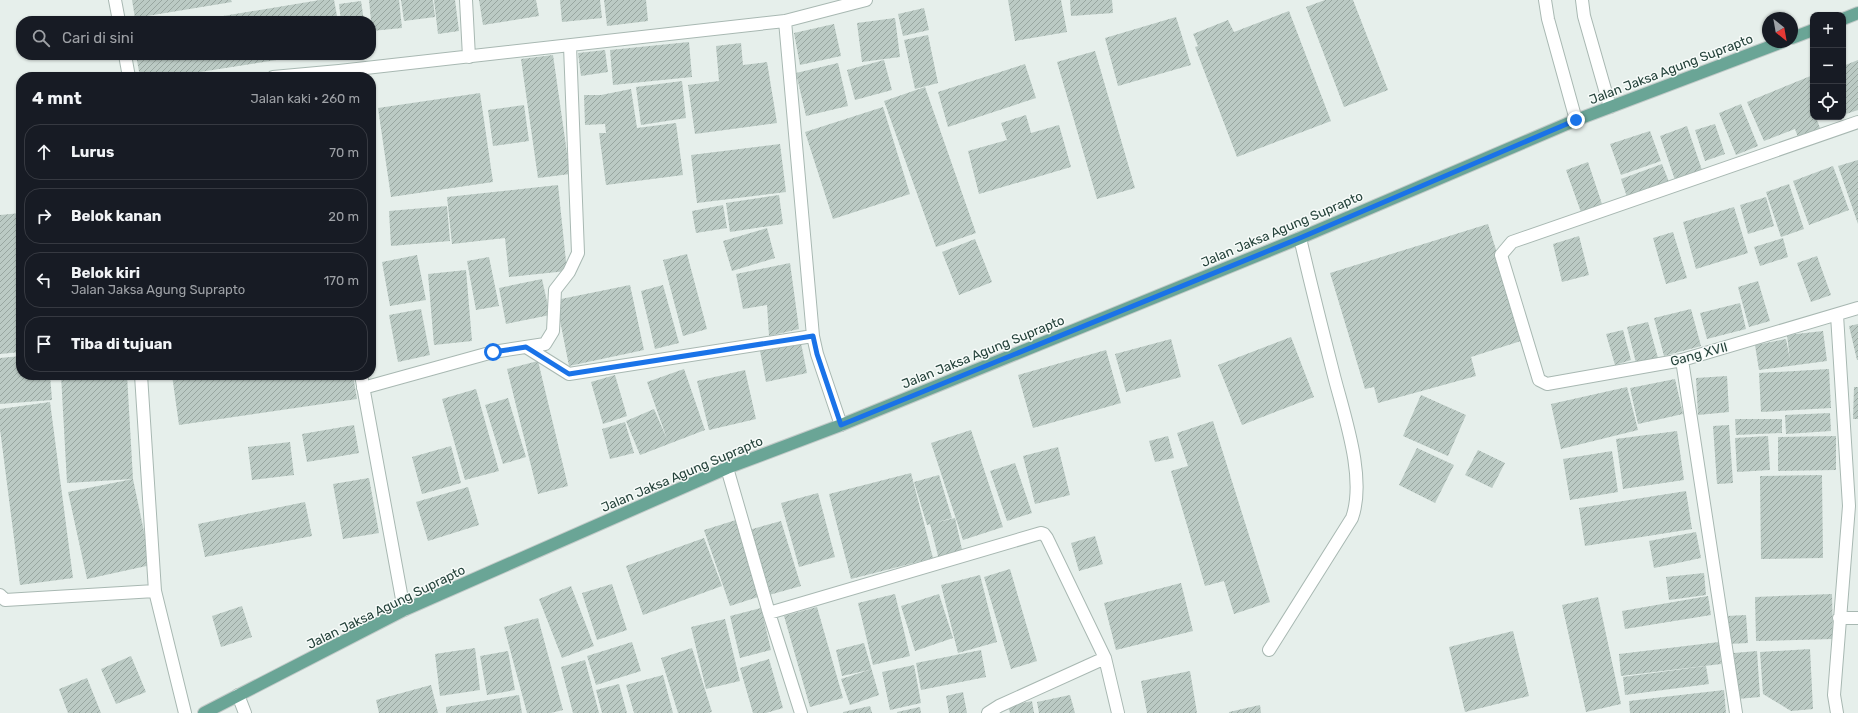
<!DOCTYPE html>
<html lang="id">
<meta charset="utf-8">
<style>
body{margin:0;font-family:Rubik,sans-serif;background:#20242c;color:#f1f3f6}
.controls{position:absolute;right:12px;top:12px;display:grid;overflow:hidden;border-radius:8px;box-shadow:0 1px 3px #0004}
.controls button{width:36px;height:36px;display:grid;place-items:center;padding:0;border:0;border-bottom:1px solid #363941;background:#171b24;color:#f1f3f6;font:20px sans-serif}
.compass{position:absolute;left:1762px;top:12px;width:36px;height:36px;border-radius:50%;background:#171b24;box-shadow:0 1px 3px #0004;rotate:149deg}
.stop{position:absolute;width:12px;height:12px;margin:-9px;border:3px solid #1a73e8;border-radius:50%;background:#fff}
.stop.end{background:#1a73e8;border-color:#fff;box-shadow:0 1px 4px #0008}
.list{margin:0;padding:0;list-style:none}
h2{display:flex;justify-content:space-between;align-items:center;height:52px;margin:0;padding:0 16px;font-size:17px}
h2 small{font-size:13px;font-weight:400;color:#9ea1a6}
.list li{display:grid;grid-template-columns:26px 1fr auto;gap:12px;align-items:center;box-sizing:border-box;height:56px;margin:0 8px 8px;padding:0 8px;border:1px solid #363941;border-radius:16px}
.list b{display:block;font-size:15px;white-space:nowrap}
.list p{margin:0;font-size:13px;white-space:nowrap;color:#9ea1a6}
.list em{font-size:13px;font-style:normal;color:#9ea1a6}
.icon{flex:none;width:22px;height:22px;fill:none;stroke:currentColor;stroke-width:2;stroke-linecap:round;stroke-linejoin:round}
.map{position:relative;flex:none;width:1858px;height:713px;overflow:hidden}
.search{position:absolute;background:#171b24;box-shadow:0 1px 3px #0004;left:16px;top:16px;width:360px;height:44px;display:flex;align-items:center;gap:10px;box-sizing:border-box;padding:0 14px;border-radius:16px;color:#9ea1a6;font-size:15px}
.panel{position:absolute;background:#171b24;box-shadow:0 1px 3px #0004;left:16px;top:72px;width:360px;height:308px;border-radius:16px}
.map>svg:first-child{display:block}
.building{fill:url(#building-hatch)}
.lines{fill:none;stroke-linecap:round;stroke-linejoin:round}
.minor-casing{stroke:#a8b8b2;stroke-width:14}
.major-casing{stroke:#c2cac8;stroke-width:14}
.minor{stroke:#fff;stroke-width:12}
.major{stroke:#6aa596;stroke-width:12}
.route{stroke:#1a73e8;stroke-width:5}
.labels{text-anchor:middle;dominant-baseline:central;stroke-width:3;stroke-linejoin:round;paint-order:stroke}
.street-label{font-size:13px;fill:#24423a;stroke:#f7fbf9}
</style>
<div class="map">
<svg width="1858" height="713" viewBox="0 0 1858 713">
<defs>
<pattern id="building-hatch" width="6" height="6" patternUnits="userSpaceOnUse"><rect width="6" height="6" fill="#bbcac4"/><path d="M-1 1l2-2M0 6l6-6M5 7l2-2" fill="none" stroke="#98a6a0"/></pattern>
</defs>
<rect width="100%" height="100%" fill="#e6efeb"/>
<!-- building -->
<path class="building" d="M 132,0 L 231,0 L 232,2 L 135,18 Z
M 320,0 L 334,0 L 338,21 L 193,21 Z
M 369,0 L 399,0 L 402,28 L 372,31 Z
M 401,0 L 433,0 L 435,17 L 404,21 Z
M 434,0 L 455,0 L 459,31 L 438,34 Z
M 479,0 L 536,0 L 539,16 L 483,25 Z
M 560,0 L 600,0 L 602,18 L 562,22 Z
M 604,0 L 646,0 L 648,21 L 607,26 Z
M 1008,0 L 1061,0 L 1067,32 L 1015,41 Z
M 1070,0 L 1112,0 L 1113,13 L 1071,16 Z
M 1325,0 L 1353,0 L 1388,90 L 1344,107 L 1306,7 Z
M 361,1 L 364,21 L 341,21 L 339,4 Z
M 924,8 L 929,30 L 903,36 L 898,14 Z
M 1289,11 L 1331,121 L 1237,157 L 1195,47 L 1198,46 L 1193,34 L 1228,20 L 1234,32 Z
M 1176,17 L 1191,65 L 1118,86 L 1105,38 Z
M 895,18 L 900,57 L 862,62 L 857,23 Z
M 834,24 L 841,56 L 800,65 L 794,33 Z
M 928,35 L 938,83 L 915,89 L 904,40 Z
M 689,42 L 692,77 L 613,85 L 610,50 Z
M 741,43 L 743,65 L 767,62 L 777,123 L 695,134 L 688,85 L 719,81 L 716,46 Z
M 605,50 L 608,72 L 581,76 L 578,53 Z
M 1095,51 L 1135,188 L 1097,199 L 1057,62 Z
M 136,55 L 302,55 L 302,56 L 168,77 L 140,77 Z
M 553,55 L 570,174 L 538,178 L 521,59 Z
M 884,60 L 892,90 L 855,100 L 847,70 Z
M 1858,60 L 1858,110 L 1846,114 L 1843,105 L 1843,66 Z
M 838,63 L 848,106 L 806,116 L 796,73 Z
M 1025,64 L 1036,98 L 948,127 L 938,92 Z
M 1813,75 L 1813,117 L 1816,117 L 1821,131 L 1799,140 L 1795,129 L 1764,141 L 1747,102 Z
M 682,81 L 686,118 L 641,125 L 636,87 Z
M 925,87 L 976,233 L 936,247 L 884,101 Z
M 631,89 L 637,128 L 676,123 L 683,175 L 606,185 L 599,133 L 606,133 L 605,124 L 585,125 L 584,95 L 601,95 Z
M 480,93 L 493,182 L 391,197 L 378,108 Z
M 1741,104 L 1758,146 L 1736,155 L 1719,113 Z
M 524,105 L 529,141 L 493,146 L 488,110 Z
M 883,107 L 910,194 L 833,219 L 805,132 Z
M 1026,115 L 1031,133 L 1059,125 L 1071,167 L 979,194 L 968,151 L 1007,140 L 1001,123 Z
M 1715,124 L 1725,154 L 1705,161 L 1695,130 Z
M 1687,126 L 1703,173 L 1676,183 L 1660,136 Z
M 1650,131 L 1661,161 L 1621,175 L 1610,144 Z
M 780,144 L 786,192 L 697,203 L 691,155 Z
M 1858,160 L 1858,224 L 1838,166 Z
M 1588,162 L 1603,207 L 1582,215 L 1566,170 Z
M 1662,164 L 1669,182 L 1627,197 L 1621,179 Z
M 1833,166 L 1849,210 L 1809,225 L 1793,181 Z
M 1789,184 L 1804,229 L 1781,237 L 1766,192 Z
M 558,185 L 567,271 L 509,277 L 505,238 L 452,244 L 447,197 Z
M 779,195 L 783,224 L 730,232 L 726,203 Z
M 1766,197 L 1774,226 L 1748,234 L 1740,205 Z
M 723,205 L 727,228 L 696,233 L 692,211 Z
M 447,206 L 450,241 L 391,246 L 389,211 Z
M 1734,207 L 1748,253 L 1696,269 L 1683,222 Z
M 21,213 L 21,352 L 0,354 L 0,215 Z
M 1488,224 L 1524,340 L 1471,357 L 1476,376 L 1378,403 L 1374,387 L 1365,389 L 1330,273 Z
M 767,228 L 775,258 L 732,271 L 723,241 Z
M 1673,232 L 1687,278 L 1666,284 L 1653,238 Z
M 1579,236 L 1589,275 L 1562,282 L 1553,244 Z
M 1783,238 L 1788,257 L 1760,266 L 1754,247 Z
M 975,239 L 992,282 L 959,295 L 942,252 Z
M 687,254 L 707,329 L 683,336 L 663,260 Z
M 417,255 L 426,300 L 390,306 L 382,262 Z
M 1817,256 L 1831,295 L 1811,302 L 1797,263 Z
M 489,257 L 499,306 L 476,310 L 467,261 Z
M 790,263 L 799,329 L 769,336 L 767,305 L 743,309 L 736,274 Z
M 466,270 L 472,341 L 434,345 L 428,274 Z
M 542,279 L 550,315 L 506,324 L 499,288 Z
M 1758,281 L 1770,321 L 1749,327 L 1738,287 Z
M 630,285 L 644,350 L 569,366 L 556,300 Z
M 663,285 L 679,343 L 655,349 L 641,291 Z
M 1740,303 L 1746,329 L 1707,339 L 1700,313 Z
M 421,309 L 430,355 L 398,362 L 389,315 Z
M 1691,309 L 1701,346 L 1664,356 L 1654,318 Z
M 1648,322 L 1658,358 L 1636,363 L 1627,327 Z
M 1858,324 L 1858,360 L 1857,360 L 1849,326 Z
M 1623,330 L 1631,360 L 1615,365 L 1606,334 Z
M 1823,331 L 1827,361 L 1759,370 L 1755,345 L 1786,339 L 1790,360 L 1787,335 Z
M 1291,337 L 1314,397 L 1242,425 L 1218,365 Z
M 1171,339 L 1181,377 L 1126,392 L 1115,354 Z
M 801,343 L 807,373 L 766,382 L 760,351 Z
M 1106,350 L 1121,403 L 1033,428 L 1018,375 Z
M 21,356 L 21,375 L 50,375 L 52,400 L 0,404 L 0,358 Z
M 538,361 L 568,486 L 538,494 L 507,369 Z
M 684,369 L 705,430 L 640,455 L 626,421 L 654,409 L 667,439 L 647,382 Z
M 1829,369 L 1831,408 L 1761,412 L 1759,373 Z
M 745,370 L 756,419 L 709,430 L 697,381 Z
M 61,375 L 127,375 L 133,479 L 67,483 Z
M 172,375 L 353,375 L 357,399 L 179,425 Z
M 615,375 L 627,416 L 603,424 L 591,382 Z
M 1727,376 L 1729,412 L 1698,415 L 1696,378 Z
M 1675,379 L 1683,414 L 1638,424 L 1630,388 Z
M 1627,387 L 1638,430 L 1561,449 L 1551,404 Z
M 1854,387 L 1858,387 L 1858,419 L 1853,419 Z
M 476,389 L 499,471 L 465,480 L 442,399 Z
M 1421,395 L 1466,415 L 1448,456 L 1403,436 Z
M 508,398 L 526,457 L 503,464 L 485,405 Z
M 50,402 L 73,578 L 20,585 L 0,429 L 0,409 Z
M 1830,413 L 1831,431 L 1786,434 L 1785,415 Z
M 1735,419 L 1782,419 L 1782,433 L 1736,435 Z
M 1213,421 L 1270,602 L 1234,614 L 1224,581 L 1205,586 L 1171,471 L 1188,466 L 1177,433 Z
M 625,422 L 634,453 L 610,459 L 602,429 Z
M 354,425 L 359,453 L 307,462 L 302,434 Z
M 1729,425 L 1733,483 L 1717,484 L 1713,426 Z
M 971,430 L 1003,527 L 963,540 L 931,443 Z
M 1677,431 L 1684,480 L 1623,489 L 1616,439 Z
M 1168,436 L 1174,458 L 1155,462 L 1149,441 Z
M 1768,436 L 1770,470 L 1737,472 L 1735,438 Z
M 1836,436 L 1836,470 L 1778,471 L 1778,437 Z
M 290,442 L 294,475 L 252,480 L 248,447 Z
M 451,446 L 461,483 L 422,494 L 412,457 Z
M 1058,447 L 1070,495 L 1035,504 L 1023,456 Z
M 1417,448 L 1454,465 L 1435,503 L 1399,485 Z
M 1478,450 L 1505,463 L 1492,488 L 1465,475 Z
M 1612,451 L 1618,492 L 1570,500 L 1563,459 Z
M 1015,463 L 1032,513 L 1007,521 L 990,471 Z
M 911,473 L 933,558 L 851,579 L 829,494 Z
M 939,475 L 952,518 L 927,525 L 914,482 Z
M 1822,475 L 1823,558 L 1761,559 L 1760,476 Z
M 369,478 L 379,533 L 343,539 L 333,484 Z
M 133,479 L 151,565 L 87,579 L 68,492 Z
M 468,487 L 479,525 L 428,541 L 416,502 Z
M 1686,491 L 1692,529 L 1585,546 L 1579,508 Z
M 818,493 L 835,557 L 799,567 L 781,503 Z
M 305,502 L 312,536 L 205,557 L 198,524 Z
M 955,518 L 963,554 L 939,560 L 930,524 Z
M 736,520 L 761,596 L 730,606 L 704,530 Z
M 781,521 L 801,586 L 769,595 L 749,530 Z
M 1696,532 L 1701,558 L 1654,568 L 1649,541 Z
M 1095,536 L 1103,564 L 1079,571 L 1071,543 Z
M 704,538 L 722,586 L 643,615 L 626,566 Z
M 1010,569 L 1037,661 L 1011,669 L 984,577 Z
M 1704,573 L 1706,595 L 1669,600 L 1666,577 Z
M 980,575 L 997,642 L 958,653 L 941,585 Z
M 1181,583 L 1193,631 L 1116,650 L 1104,603 Z
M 612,584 L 627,630 L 597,640 L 582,593 Z
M 571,586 L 594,646 L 562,658 L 539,599 Z
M 895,594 L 910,656 L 873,665 L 858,603 Z
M 939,594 L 953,638 L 915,651 L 901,606 Z
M 1832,594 L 1833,639 L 1756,641 L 1755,597 Z
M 1708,596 L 1711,615 L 1625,629 L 1622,611 Z
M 1598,597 L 1621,704 L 1586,712 L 1562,605 Z
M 242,606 L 252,637 L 221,647 L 212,616 Z
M 817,607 L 843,698 L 810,707 L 784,616 Z
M 761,608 L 771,650 L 740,658 L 730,616 Z
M 1746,615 L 1748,643 L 1728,644 L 1727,616 Z
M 538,618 L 563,710 L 551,713 L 527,713 L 504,627 Z
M 725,619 L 740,681 L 706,689 L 691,627 Z
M 1513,631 L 1529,696 L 1465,712 L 1449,647 Z
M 632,642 L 641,671 L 596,685 L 587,656 Z
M 1719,642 L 1721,664 L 1621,676 L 1619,654 Z
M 864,643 L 879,695 L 850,705 L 841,679 L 869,670 L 842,676 L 836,650 Z
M 475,648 L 480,690 L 440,696 L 435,654 Z
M 692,648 L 712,712 L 708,713 L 678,713 L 661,658 Z
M 1810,649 L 1813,709 L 1791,711 L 1763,694 L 1760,652 Z
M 981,650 L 986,677 L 921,690 L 916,663 Z
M 508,651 L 515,690 L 487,695 L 480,656 Z
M 1757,651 L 1760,697 L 1737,699 L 1734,653 Z
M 131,656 L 146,692 L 116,704 L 101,669 Z
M 769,659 L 783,708 L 766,713 L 753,713 L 740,668 Z
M 585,660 L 599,713 L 573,713 L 561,667 Z
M 914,665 L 921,703 L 890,710 L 882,672 Z
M 1706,666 L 1709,684 L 1625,695 L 1623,677 Z
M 1190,671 L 1197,713 L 1147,713 L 1141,681 Z
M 663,675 L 673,713 L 634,713 L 626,685 Z
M 87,678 L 101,713 L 68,713 L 59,689 Z
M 619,684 L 627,713 L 602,713 L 596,690 Z
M 431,685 L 438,713 L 379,713 L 376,700 Z
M 1724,690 L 1726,713 L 1630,713 L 1629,701 Z
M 963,692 L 967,713 L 949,713 L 946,696 Z
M 519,695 L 522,713 L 446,713 L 446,707 Z
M 1070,695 L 1075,713 L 1039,713 L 1037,702 Z
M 1032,701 L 1034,713 L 1010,713 L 1008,706 Z
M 1260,705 L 1261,713 L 1229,713 L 1229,712 Z
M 870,706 L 872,713 L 843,713 L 843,712 Z
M 920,707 L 921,713 L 897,713 L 897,712 Z"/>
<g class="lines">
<defs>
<path id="minor" d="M 115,0 L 119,21
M 466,0 L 469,57
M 1545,0 L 1548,19 L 1576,120
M 1582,0 L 1584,16 L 1610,107
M 785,21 L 813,336 L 817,354 L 841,425
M 125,55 L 129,77
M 273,77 L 339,71 L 785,21 L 866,0
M 1858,122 L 1512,242 L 1501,255 L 1539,380 L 1547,384 L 1682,360 L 1858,308
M 526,347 L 569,374 L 813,336
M 1682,360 L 1736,713
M 141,375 L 155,591 L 185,713
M 361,375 L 404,610
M 363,388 L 493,352 L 545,344 L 553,331 L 555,290 L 569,272 L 578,253 L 570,46
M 727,468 L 769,613 L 801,713
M 0,595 L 5,600 L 155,591
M 769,613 L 1041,533 L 1044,534 L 1047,538 L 1105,658
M 1839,618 L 1858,618
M 1269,650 L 1352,518 C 1367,476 1342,410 1332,368 C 1321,325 1310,281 1300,238
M 238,695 L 245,713
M 988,713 L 999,706 L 1105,658 L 1118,713
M 1837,713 L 1834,695 L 1849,506 L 1837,315"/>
<path id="major" d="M 1843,19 L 1858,13
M 1792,38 L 1813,30
M 204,713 L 404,610 L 727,468 L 841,425 L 1300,238 L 1576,120 L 1782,42"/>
</defs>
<!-- minor casing -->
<use href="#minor" class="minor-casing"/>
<!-- major casing -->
<use href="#major" class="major-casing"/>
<!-- minor -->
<use href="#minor" class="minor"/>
<!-- major -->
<use href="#major" class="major"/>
</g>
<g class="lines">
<!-- route -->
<path class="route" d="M 493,352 L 526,347 L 569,374 L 813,336 L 817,354 L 841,425 L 1300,238 L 1576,120"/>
</g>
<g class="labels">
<!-- street labels -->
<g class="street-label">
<text transform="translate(1671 69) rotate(-21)">Jalan Jaksa Agung Suprapto</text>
<text transform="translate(1282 229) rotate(-23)">Jalan Jaksa Agung Suprapto</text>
<text transform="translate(983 352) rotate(-22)">Jalan Jaksa Agung Suprapto</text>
<text transform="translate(1699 354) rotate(-15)">Gang XVII</text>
<text transform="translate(682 474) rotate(-23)">Jalan Jaksa Agung Suprapto</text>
<text transform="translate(386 607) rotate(-26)">Jalan Jaksa Agung Suprapto</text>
</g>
</g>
</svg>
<div class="controls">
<button>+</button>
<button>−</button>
<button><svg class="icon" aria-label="locate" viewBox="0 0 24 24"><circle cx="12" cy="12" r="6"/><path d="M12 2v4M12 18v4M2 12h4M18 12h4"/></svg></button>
</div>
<svg class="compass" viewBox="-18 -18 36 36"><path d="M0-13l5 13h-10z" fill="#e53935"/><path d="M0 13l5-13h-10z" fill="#9ea1a6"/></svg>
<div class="stop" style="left:493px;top:352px"></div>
<div class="stop end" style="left:1576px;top:120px"></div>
<div class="search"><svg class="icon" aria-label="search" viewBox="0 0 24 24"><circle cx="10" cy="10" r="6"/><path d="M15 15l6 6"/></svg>Cari di sini</div>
<section class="panel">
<h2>4 mnt<small>Jalan kaki · 260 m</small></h2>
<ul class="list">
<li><svg class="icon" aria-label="ahead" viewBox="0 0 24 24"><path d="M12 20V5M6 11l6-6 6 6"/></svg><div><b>Lurus</b></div><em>70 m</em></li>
<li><svg class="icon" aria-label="right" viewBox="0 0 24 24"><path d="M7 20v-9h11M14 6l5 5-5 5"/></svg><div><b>Belok kanan</b></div><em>20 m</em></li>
<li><svg class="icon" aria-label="left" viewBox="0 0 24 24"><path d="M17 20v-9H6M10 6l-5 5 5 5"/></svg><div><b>Belok kiri</b><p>Jalan Jaksa Agung Suprapto</p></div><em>170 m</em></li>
<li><svg class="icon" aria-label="arrive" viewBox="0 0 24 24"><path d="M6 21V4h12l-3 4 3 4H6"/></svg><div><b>Tiba di tujuan</b></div></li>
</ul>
</section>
</div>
